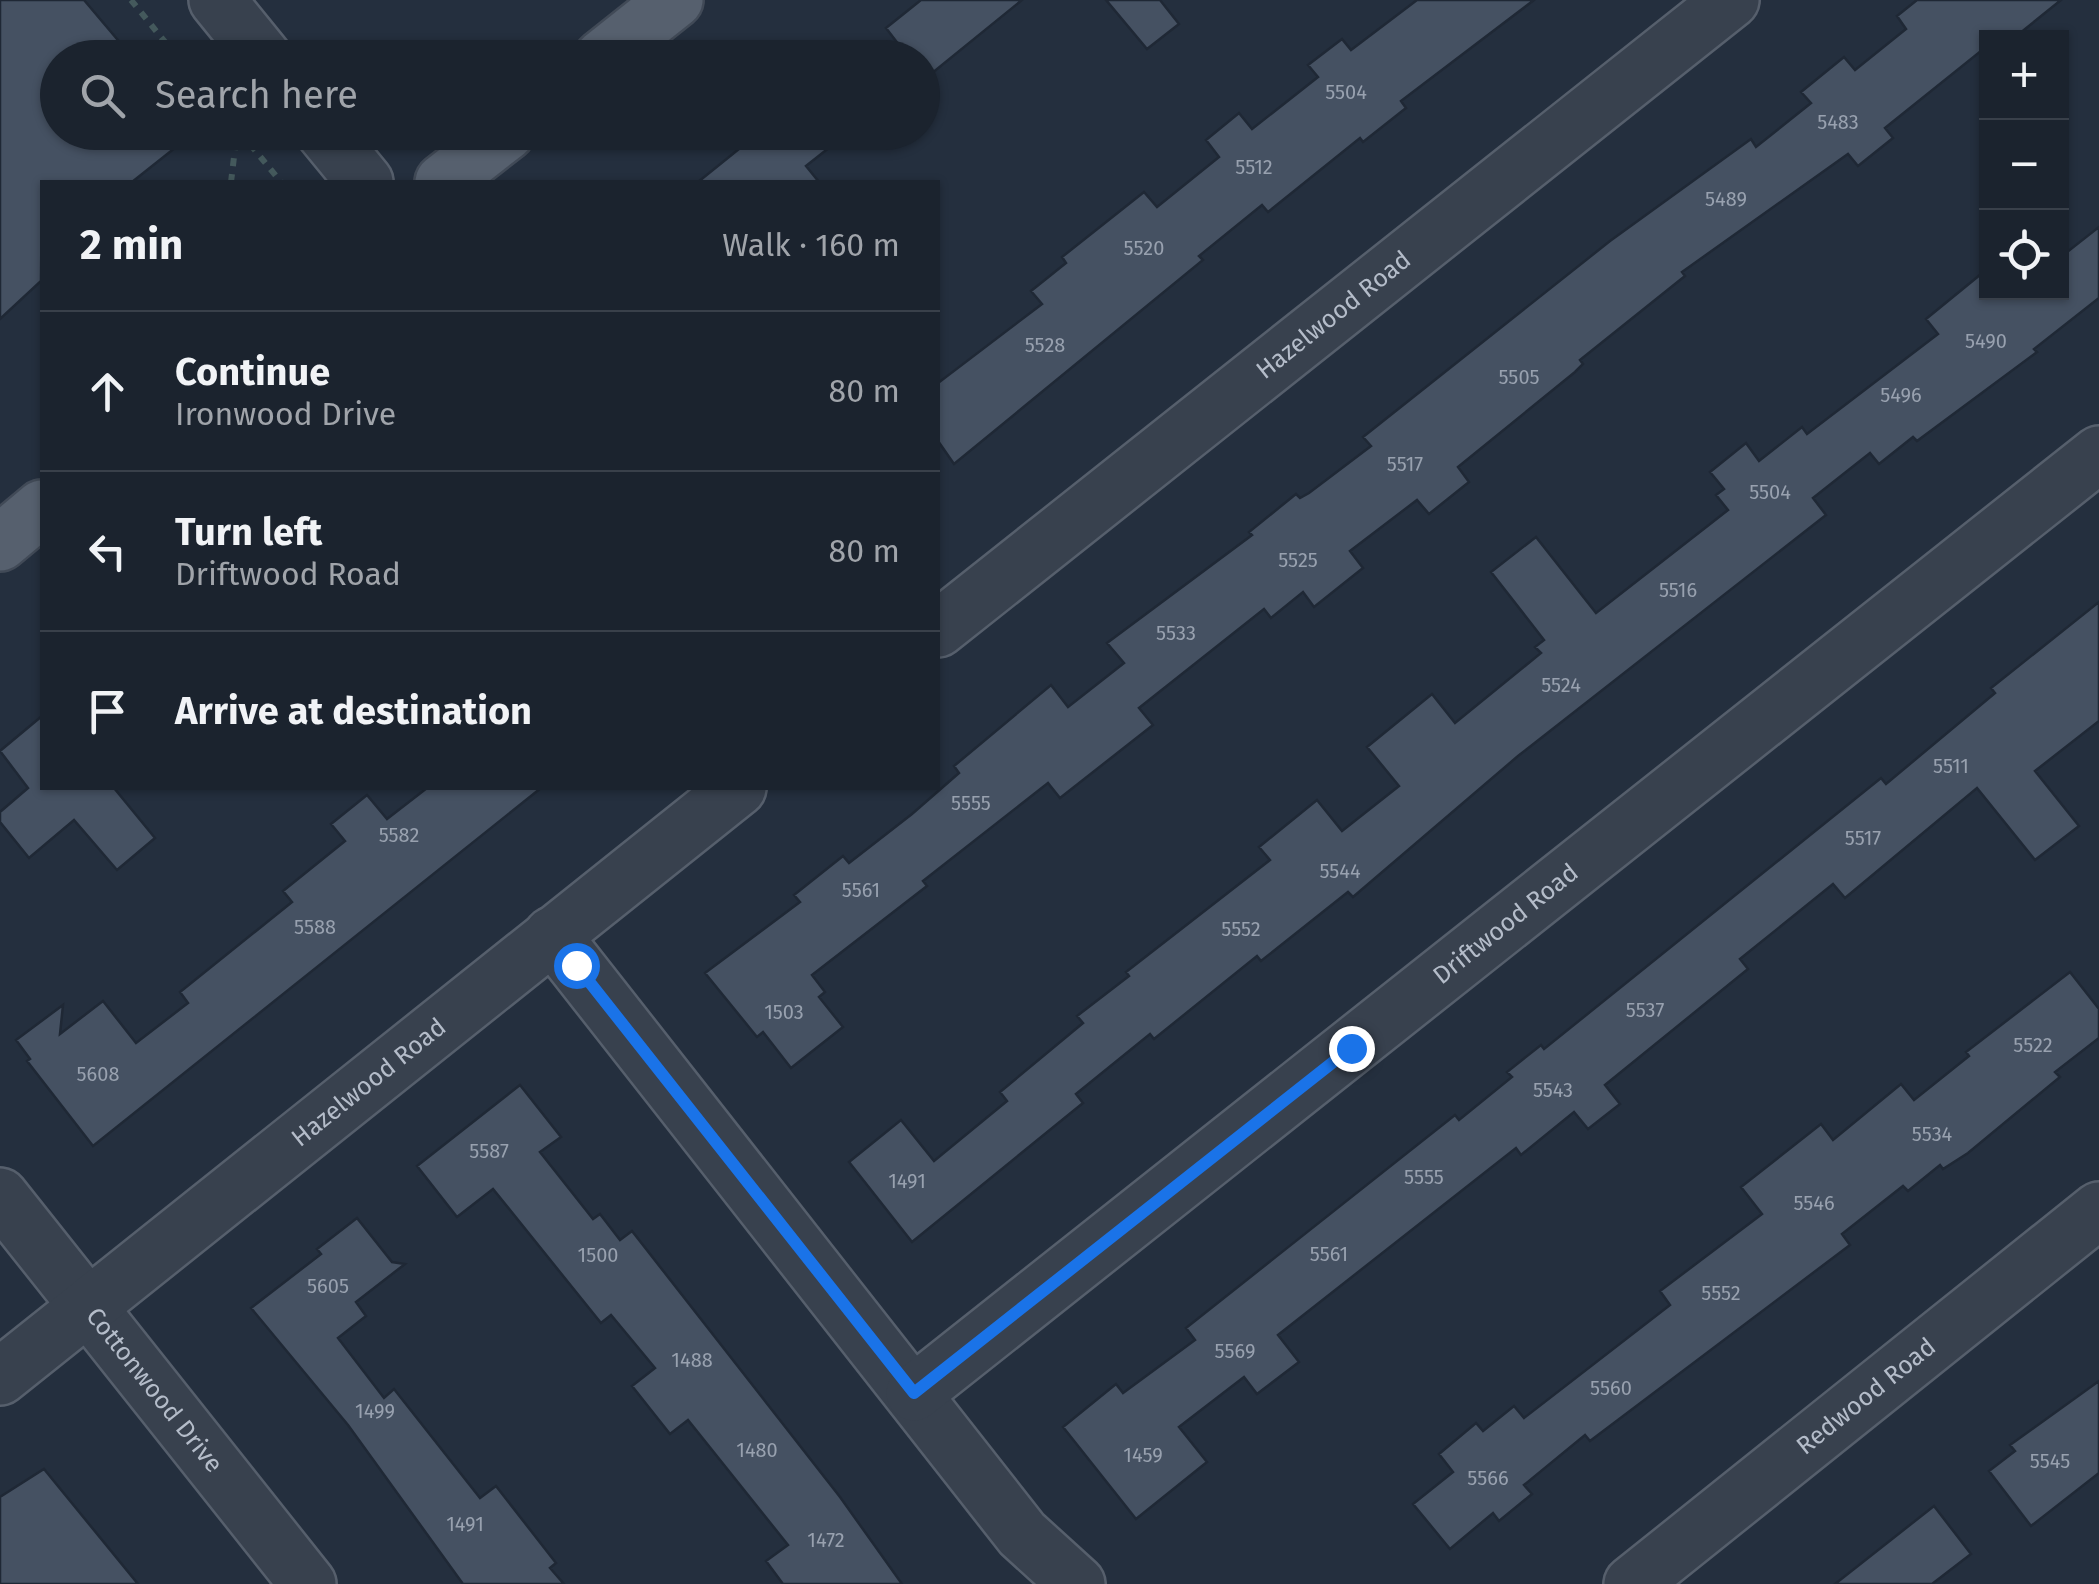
<!DOCTYPE html>
<meta charset="utf-8">
<style>
body{margin:0;font-family:"Fira Sans",sans-serif;background:#242b36;color:#f1f3f6}
.controls{position:absolute;right:30px;top:30px;display:grid;overflow:hidden;border-radius:0px;box-shadow:0 2px 8px #0004}
.controls button{width:90px;height:90px;display:grid;place-items:center;padding:0;border:0;border-bottom:2px solid #39404a;background:#1b232e;color:#f1f3f6;font:50px sans-serif}
.stop{position:absolute;width:30px;height:30px;margin:-22px;border:8px solid #1a73e8;border-radius:50%;background:#fff}
.stop.end{background:#1a73e8;border-color:#fff;box-shadow:0 2px 10px #0008}
.list{margin:0;padding:0;list-style:none}
h2{display:flex;justify-content:space-between;align-items:center;height:130px;margin:0;padding:0 40px;font-size:42px}
h2 small{font-size:32px;font-weight:400;color:#a0a4aa}
.list li{display:grid;grid-template-columns:65px 1fr auto;gap:30px;align-items:center;box-sizing:border-box;height:160px;padding:0 40px;border-top:2px solid #39404a}
.list b{display:block;font-size:38px;white-space:nowrap}
.list p{margin:0;font-size:32px;white-space:nowrap;color:#a0a4aa}
.list em{font-size:32px;font-style:normal;color:#a0a4aa}
.icon{flex:none;width:55px;height:55px;fill:none;stroke:currentColor;stroke-width:2;stroke-linecap:round;stroke-linejoin:round}
.map{position:relative;flex:none;width:2099px;height:1584px;overflow:hidden}
.search{position:absolute;background:#1b232e;box-shadow:0 2px 8px #0004;left:40px;top:40px;width:900px;height:110px;display:flex;align-items:center;gap:25px;box-sizing:border-box;padding:0 35px;border-radius:55px;color:#a0a4aa;font-size:38px}
.panel{position:absolute;background:#1b232e;box-shadow:0 2px 8px #0004;left:40px;top:180px;width:900px;height:610px;border-radius:0px}
.map>svg:first-child{display:block}
.building{fill:#455162;stroke:#1f2835;stroke-width:2.5}
.lines{fill:none;stroke-linecap:round;stroke-linejoin:round}
.minor-casing{stroke:#565f6c;stroke-width:60}
.major-casing{stroke:#414a57;stroke-width:60}
.path{stroke:#44595c;stroke-width:6;stroke-dasharray:8 8;stroke-linecap:butt}
.minor{stroke:#38414e;stroke-width:55}
.major{stroke:#56606e;stroke-width:55}
.route{stroke:#1a73e8;stroke-width:12}
.labels{text-anchor:middle;dominant-baseline:central;stroke-width:9;stroke-linejoin:round;paint-order:stroke}
.number-label{font-size:20px;fill:#98a1af}
.street-label{font-size:25px;fill:#b4bcc9;stroke:#1d2633}
</style>
<div class="map">
<svg width="2099" height="1584" viewBox="0 0 2099 1584">
<rect width="100%" height="100%" fill="#242f3e"/>
<!-- building -->
<path class="building" d="M 0,0 L 84,0 L 133,58 L 58,58 L 58,132 L 195,132 L 132,182 L 42,182 L 41,281 L 0,319 Z
M 921,0 L 1022,0 L 926,78 L 922,58 L 909,58 L 886,28 Z
M 1106,0 L 1160,0 L 1179,24 L 1147,49 Z
M 1417,0 L 1534,0 L 1401,101 L 1406,108 L 1363,142 L 1360,138 L 1268,212 L 1262,205 L 1199,256 L 1203,260 L 954,464 L 938,441 L 938,383 L 1042,304 L 1031,291 L 1066,263 L 1062,257 L 1144,192 L 1157,207 L 1219,157 L 1206,140 L 1239,113 L 1252,129 L 1318,77 L 1308,65 L 1342,39 L 1351,50 Z
M 1917,0 L 2061,0 L 2014,38 L 1986,38 L 1986,47 L 1885,128 L 1893,138 L 1858,166 L 1848,154 L 1682,272 L 1685,276 L 1580,360 L 1583,364 L 1575,372 L 1458,467 L 1469,482 L 1429,514 L 1417,500 L 1350,551 L 1363,568 L 1314,607 L 1303,592 L 1271,618 L 1264,609 L 1139,708 L 1153,725 L 1060,798 L 1048,783 L 923,881 L 927,886 L 812,975 L 825,992 L 819,997 L 843,1027 L 791,1068 L 763,1032 L 757,1037 L 705,973 L 800,902 L 794,895 L 843,856 L 849,863 L 912,814 L 959,773 L 954,766 L 1051,685 L 1068,707 L 1124,663 L 1107,643 L 1252,535 L 1249,532 L 1296,494 L 1300,498 L 1309,493 L 1371,446 L 1363,437 L 1610,241 L 1751,139 L 1756,147 L 1811,103 L 1801,92 L 1844,57 L 1855,70 L 1906,29 L 1897,16 Z
M 760,132 L 849,132 L 806,166 L 819,182 L 698,182 Z
M 2099,227 L 2099,298 L 2034,349 L 2037,352 L 1917,441 L 1913,437 L 1879,464 L 1870,453 L 1813,498 L 1826,515 L 1518,756 L 1353,897 L 1348,892 L 1261,961 L 1257,956 L 1154,1039 L 1150,1034 L 1076,1094 L 1083,1103 L 912,1242 L 849,1162 L 901,1120 L 934,1161 L 1007,1101 L 1000,1092 L 1083,1023 L 1077,1016 L 1129,976 L 1126,972 L 1270,860 L 1259,847 L 1317,800 L 1342,831 L 1399,786 L 1367,747 L 1432,694 L 1455,723 L 1541,653 L 1535,647 L 1544,640 L 1491,572 L 1536,537 L 1596,613 L 1728,510 L 1716,495 L 1724,489 L 1710,472 L 1746,443 L 1759,461 L 1802,427 L 1807,434 L 1938,334 L 1926,319 L 1986,270 L 1986,292 L 2062,292 L 2062,256 Z
M 2099,602 L 2099,721 L 2035,771 L 2079,826 L 2035,860 L 1977,788 L 1845,898 L 1833,884 L 1740,959 L 1748,969 L 1605,1085 L 1620,1104 L 1588,1129 L 1574,1112 L 1521,1155 L 1516,1148 L 1278,1335 L 1299,1362 L 1257,1394 L 1244,1377 L 1179,1427 L 1207,1462 L 1136,1519 L 1063,1427 L 1116,1384 L 1123,1393 L 1195,1340 L 1186,1328 L 1455,1115 L 1459,1120 L 1512,1077 L 1507,1072 L 1541,1045 L 1544,1049 L 1881,778 L 1886,784 L 1995,693 L 1991,688 Z
M 42,716 L 42,788 L 114,788 L 155,838 L 117,870 L 74,820 L 29,858 L 0,822 L 0,812 L 28,788 L 0,751 Z
M 427,788 L 541,788 L 93,1146 L 27,1061 L 30,1059 L 16,1040 L 63,1005 L 60,1034 L 103,1001 L 136,1043 L 188,1003 L 180,992 L 292,902 L 283,891 L 345,841 L 331,824 L 367,795 L 387,819 Z
M 2070,972 L 2099,1009 L 2099,1038 L 2055,1072 L 2060,1077 L 1968,1153 L 1943,1169 L 1940,1165 L 1908,1191 L 1903,1186 L 1842,1234 L 1850,1245 L 1590,1441 L 1585,1435 L 1524,1485 L 1532,1494 L 1499,1521 L 1493,1513 L 1450,1549 L 1413,1504 L 1453,1472 L 1439,1454 L 1476,1423 L 1483,1431 L 1514,1406 L 1524,1418 L 1670,1305 L 1660,1291 L 1762,1214 L 1741,1187 L 1821,1124 L 1833,1140 L 1901,1084 L 1914,1100 L 1969,1056 L 1966,1052 Z
M 520,1085 L 561,1137 L 540,1152 L 593,1219 L 600,1214 L 620,1240 L 632,1231 L 840,1497 L 902,1584 L 783,1584 L 766,1561 L 788,1545 L 688,1420 L 670,1434 L 632,1386 L 655,1368 L 611,1315 L 601,1323 L 493,1189 L 457,1217 L 417,1166 Z
M 357,1218 L 392,1262 L 405,1264 L 356,1302 L 366,1316 L 338,1338 L 384,1398 L 394,1389 L 480,1498 L 496,1486 L 556,1563 L 550,1568 L 564,1584 L 463,1584 L 348,1425 L 251,1308 L 321,1254 L 317,1249 Z
M 2099,1381 L 2099,1473 L 2031,1526 L 1989,1471 L 2015,1451 L 2010,1445 Z
M 44,1469 L 138,1584 L 0,1584 L 0,1497 Z
M 1934,1506 L 1971,1554 L 1932,1584 L 1835,1584 Z"/>
<g class="lines">
<defs>
<g id="minor">
<path d="M 217,0 L 264,58"/>
<path d="M 324,132 L 365,182"/>
<path id="s1" d="M 938,629 L 1731,0"/>
<path d="M 552,935 L 1022,1534 L 1077,1584"/>
<path id="s2" d="M 0,1196 L 308,1584"/>
<path id="s3" d="M 0,1377 L 738,788"/>
<path id="s4" d="M 914,1393 L 2099,454"/>
<path id="s5" d="M 1632,1584 L 2099,1210"/>
</g>
<path id="major" d="M 602,58 L 675,0
M 443,182 L 507,132
M 0,543 L 42,508"/>
</defs>
<!-- minor casing -->
<use href="#minor" class="minor-casing"/>
<!-- major casing -->
<use href="#major" class="major-casing"/>
<!-- path -->
<path class="path" d="M 131,0 L 178,58
M 240,132 L 281,182
M 231,182 L 237,132"/>
<!-- minor -->
<use href="#minor" class="minor"/>
<!-- major -->
<use href="#major" class="major"/>
</g>
<g class="lines">
<!-- route -->
<path class="route" d="M 576,965 L 914,1393 L 1351,1048"/>
</g>
<g class="labels">
<!-- number labels -->
<g class="number-label">
<text x="1346" y="92">5504</text>
<text x="1838" y="122">5483</text>
<text x="1254" y="167">5512</text>
<text x="1726" y="199">5489</text>
<text x="1144" y="248">5520</text>
<text x="1986" y="341">5490</text>
<text x="1045" y="345">5528</text>
<text x="1519" y="377">5505</text>
<text x="1901" y="395">5496</text>
<text x="1405" y="464">5517</text>
<text x="1770" y="492">5504</text>
<text x="1298" y="560">5525</text>
<text x="1678" y="590">5516</text>
<text x="1176" y="633">5533</text>
<text x="1561" y="685">5524</text>
<text x="1951" y="766">5511</text>
<text x="971" y="803">5555</text>
<text x="399" y="835">5582</text>
<text x="1863" y="838">5517</text>
<text x="1340" y="871">5544</text>
<text x="861" y="890">5561</text>
<text x="315" y="927">5588</text>
<text x="1241" y="929">5552</text>
<text x="1645" y="1010">5537</text>
<text x="784" y="1012">1503</text>
<text x="2033" y="1045">5522</text>
<text x="98" y="1074">5608</text>
<text x="1553" y="1090">5543</text>
<text x="1932" y="1134">5534</text>
<text x="489" y="1151">5587</text>
<text x="1424" y="1177">5555</text>
<text x="907" y="1181">1491</text>
<text x="1814" y="1203">5546</text>
<text x="1329" y="1254">5561</text>
<text x="598" y="1255">1500</text>
<text x="328" y="1286">5605</text>
<text x="1721" y="1293">5552</text>
<text x="1235" y="1351">5569</text>
<text x="692" y="1360">1488</text>
<text x="1611" y="1388">5560</text>
<text x="375" y="1411">1499</text>
<text x="757" y="1450">1480</text>
<text x="1143" y="1455">1459</text>
<text x="2050" y="1461">5545</text>
<text x="1488" y="1478">5566</text>
<text x="465" y="1524">1491</text>
<text x="826" y="1540">1472</text>
</g>
<!-- street labels -->
<g class="street-label">
<text stroke="none"><textPath href="#s1" startOffset="505">Hazelwood Road</textPath></text>
<text stroke="none"><textPath href="#s4" startOffset="755">Driftwood Road</textPath></text>
<text stroke="none"><textPath href="#s3" startOffset="472">Hazelwood Road</textPath></text>
<text stroke="none"><textPath href="#s2" startOffset="248">Cottonwood Drive</textPath></text>
<text stroke="none"><textPath href="#s5" startOffset="300">Redwood Road</textPath></text>
</g>
</g>
</svg>
<div class="controls">
<button>+</button>
<button>−</button>
<button><svg class="icon" aria-label="locate" viewBox="0 0 24 24"><circle cx="12" cy="12" r="6"/><path d="M12 2v4M12 18v4M2 12h4M18 12h4"/></svg></button>
</div>
<div class="stop" style="left:576px;top:965px"></div>
<div class="stop end" style="left:1351px;top:1048px"></div>
<div class="search"><svg class="icon" aria-label="search" viewBox="0 0 24 24"><circle cx="10" cy="10" r="6"/><path d="M15 15l6 6"/></svg>Search here</div>
<section class="panel">
<h2>2 min<small>Walk · 160 m</small></h2>
<ul class="list">
<li><svg class="icon" aria-label="ahead" viewBox="0 0 24 24"><path d="M12 20V5M6 11l6-6 6 6"/></svg><div><b>Continue</b><p>Ironwood Drive</p></div><em>80 m</em></li>
<li><svg class="icon" aria-label="left" viewBox="0 0 24 24"><path d="M17 20v-9H6M10 6l-5 5 5 5"/></svg><div><b>Turn left</b><p>Driftwood Road</p></div><em>80 m</em></li>
<li><svg class="icon" aria-label="arrive" viewBox="0 0 24 24"><path d="M6 21V4h12l-3 4 3 4H6"/></svg><div><b>Arrive at destination</b></div></li>
</ul>
</section>
</div>
